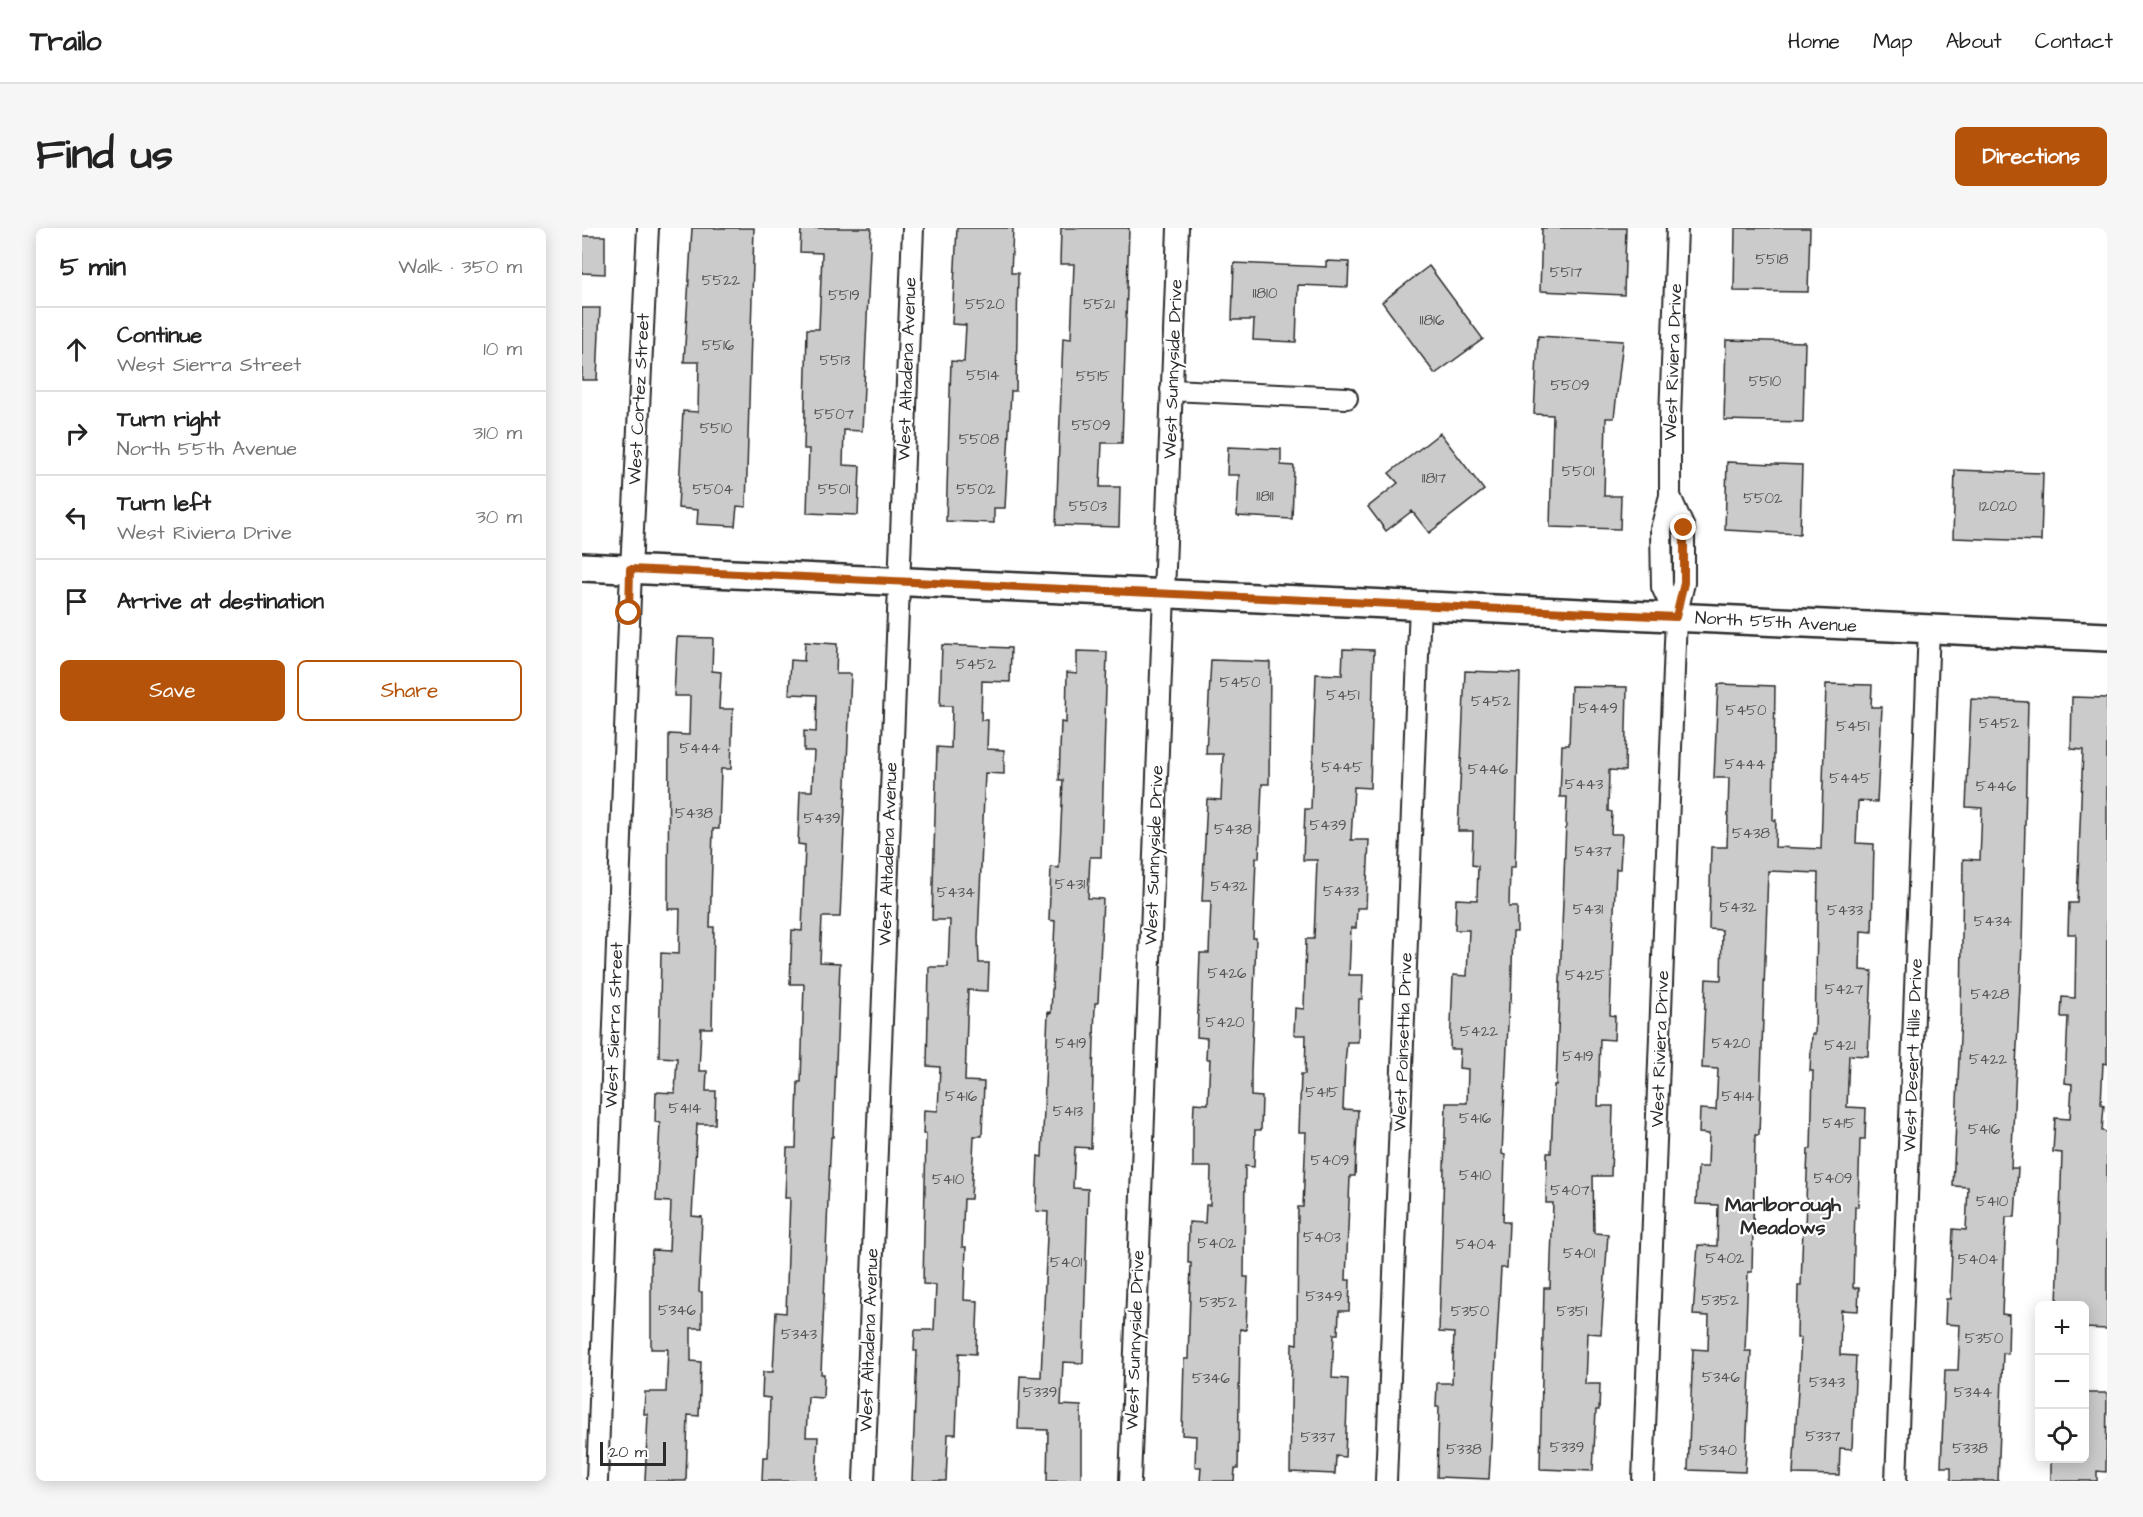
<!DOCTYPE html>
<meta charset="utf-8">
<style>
body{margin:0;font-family:"Architects Daughter",sans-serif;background:#f6f6f6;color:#222}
.controls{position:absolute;right:18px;bottom:18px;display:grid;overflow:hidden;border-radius:9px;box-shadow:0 3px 15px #0003}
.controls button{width:54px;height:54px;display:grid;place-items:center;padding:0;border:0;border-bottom:2px solid #e0e0e0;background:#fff;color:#222;font:30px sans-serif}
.scale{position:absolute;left:18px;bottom:15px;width:66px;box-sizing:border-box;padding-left:6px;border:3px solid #2b2b2b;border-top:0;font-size:16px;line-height:21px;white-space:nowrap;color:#2b2b2b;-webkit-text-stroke:4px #fff;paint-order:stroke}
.stop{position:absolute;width:18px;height:18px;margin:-14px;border:4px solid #b45309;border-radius:50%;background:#fff}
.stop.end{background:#b45309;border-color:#fff;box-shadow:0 2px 6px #0008}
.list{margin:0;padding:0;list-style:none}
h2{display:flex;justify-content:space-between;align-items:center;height:78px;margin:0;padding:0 24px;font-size:26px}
h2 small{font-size:20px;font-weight:400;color:#767676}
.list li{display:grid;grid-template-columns:39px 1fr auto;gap:18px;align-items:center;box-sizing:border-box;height:84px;padding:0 24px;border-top:2px solid #e0e0e0}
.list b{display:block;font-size:22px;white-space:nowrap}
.list p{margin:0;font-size:20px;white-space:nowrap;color:#767676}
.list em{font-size:20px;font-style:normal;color:#767676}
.actions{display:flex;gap:12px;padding:18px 24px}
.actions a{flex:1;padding:14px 0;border:2px solid #b45309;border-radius:9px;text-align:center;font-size:21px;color:#b45309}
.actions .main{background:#b45309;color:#fff}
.icon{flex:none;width:33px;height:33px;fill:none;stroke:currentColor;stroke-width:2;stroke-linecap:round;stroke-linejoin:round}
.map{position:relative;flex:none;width:1525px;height:1253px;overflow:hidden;border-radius:9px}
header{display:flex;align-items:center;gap:36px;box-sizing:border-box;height:84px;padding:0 30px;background:#fff;border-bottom:2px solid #e0e0e0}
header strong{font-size:28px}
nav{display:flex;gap:33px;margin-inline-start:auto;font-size:21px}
.intro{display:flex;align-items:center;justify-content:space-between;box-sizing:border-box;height:144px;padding:0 36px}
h1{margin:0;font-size:42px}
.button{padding:15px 27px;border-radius:9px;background:#b45309;color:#fff;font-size:21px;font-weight:700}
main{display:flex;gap:36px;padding:0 36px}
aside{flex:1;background:#fff;border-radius:9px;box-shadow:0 3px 15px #0003}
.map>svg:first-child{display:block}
.building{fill:#cbcbcb;stroke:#2b2b2b;stroke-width:1.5}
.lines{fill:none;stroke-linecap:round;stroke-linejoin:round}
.street-casing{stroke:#2b2b2b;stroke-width:24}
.secondary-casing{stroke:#2b2b2b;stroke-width:32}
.street{stroke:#fff;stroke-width:20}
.secondary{stroke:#fff;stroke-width:27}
.route{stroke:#b45309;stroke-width:8}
.labels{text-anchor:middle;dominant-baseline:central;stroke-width:4.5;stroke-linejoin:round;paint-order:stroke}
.number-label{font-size:15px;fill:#535353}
.street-label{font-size:18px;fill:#2b2b2b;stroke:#fff}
.neighbourhood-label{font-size:20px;font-weight:bold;fill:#2b2b2b;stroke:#fff}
</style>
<header>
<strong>Trailo</strong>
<nav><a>Home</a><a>Map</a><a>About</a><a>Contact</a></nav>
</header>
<div class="intro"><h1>Find us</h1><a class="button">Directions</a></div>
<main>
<aside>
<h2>5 min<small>Walk · 350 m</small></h2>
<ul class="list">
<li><svg class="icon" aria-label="ahead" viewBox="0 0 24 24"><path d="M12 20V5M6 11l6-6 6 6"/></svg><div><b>Continue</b><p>West Sierra Street</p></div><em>10 m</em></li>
<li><svg class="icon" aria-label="right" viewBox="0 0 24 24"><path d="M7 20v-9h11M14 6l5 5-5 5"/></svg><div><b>Turn right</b><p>North 55th Avenue</p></div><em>310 m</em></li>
<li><svg class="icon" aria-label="left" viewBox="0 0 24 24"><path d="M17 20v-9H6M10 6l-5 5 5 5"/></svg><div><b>Turn left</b><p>West Riviera Drive</p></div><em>30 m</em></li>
<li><svg class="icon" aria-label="arrive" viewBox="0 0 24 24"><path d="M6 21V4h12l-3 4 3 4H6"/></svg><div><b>Arrive at destination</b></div></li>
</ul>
<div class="actions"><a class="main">Save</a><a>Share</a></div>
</aside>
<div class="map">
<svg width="1525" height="1253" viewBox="0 0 1525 1253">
<rect width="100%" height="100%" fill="#fff"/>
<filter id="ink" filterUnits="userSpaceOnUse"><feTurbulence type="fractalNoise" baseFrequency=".0167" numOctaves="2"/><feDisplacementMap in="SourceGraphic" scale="12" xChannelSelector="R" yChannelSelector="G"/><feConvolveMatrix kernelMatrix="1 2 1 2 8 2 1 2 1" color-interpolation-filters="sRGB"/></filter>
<g filter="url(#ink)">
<!-- building -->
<path class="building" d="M 110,0 L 172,0 L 164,279 L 155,278 L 153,298 L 115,296 L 116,282 L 96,280 L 101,183 L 116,184 L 117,134 L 102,134 Z
M 219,0 L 289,0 L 280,203 L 262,202 L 261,237 L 278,238 L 276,287 L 225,285 L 227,221 L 222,221 L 225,101 L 237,101 L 240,25 L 218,24 Z
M 375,0 L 431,0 L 429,45 L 436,45 L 434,163 L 429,163 L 423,280 L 412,280 L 412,295 L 364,293 L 369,133 L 382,134 L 384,97 L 370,96 Z
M 479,0 L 547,0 L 540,215 L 520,215 L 518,259 L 538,259 L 537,299 L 474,297 L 481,110 L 489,111 L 492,36 L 478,36 Z
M 960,0 L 1044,0 L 1042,67 L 958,63 Z
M 1153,0 L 1228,0 L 1226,64 L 1152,63 Z
M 0,8 L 23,8 L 23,46 L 0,45 Z
M 744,33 L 767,34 L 766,59 L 716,57 L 714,114 L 671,112 L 672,92 L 650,92 L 652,35 L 744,39 Z
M 847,38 L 901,111 L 853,146 L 800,74 Z
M 0,80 L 18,80 L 15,152 L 0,152 Z
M 956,108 L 1041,113 L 1032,190 L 1024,190 L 1022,268 L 1039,268 L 1038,301 L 968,299 L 971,187 L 952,186 Z
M 1144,112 L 1223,114 L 1221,194 L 1142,192 Z
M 858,205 L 902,262 L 847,305 L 830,283 L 804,303 L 786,279 L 816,255 L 807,245 Z
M 646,219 L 699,221 L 699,237 L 712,238 L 710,291 L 655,288 L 657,247 L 645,247 Z
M 1145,234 L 1220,237 L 1218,306 L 1143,302 Z
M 1373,242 L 1461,245 L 1459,313 L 1371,310 Z
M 95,409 L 131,410 L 130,443 L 139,444 L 137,481 L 151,481 L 149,541 L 139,541 L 137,601 L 131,601 L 128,699 L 132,699 L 130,800 L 119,800 L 117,843 L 125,843 L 124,863 L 134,863 L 133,896 L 115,896 L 110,988 L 120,989 L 117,1064 L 120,1064 L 120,1100 L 109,1100 L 109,1133 L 119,1134 L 117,1188 L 106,1187 L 104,1253 L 63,1253 L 66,1186 L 62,1186 L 63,1164 L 84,1164 L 86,1121 L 69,1121 L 69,1040 L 70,1022 L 87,1023 L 89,974 L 74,973 L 78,895 L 73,894 L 74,864 L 93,865 L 95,830 L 77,829 L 79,725 L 97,726 L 98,681 L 86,681 L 87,506 L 107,507 L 108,468 L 92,468 Z
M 223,414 L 255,416 L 254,446 L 269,446 L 258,689 L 240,689 L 238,734 L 258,735 L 251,909 L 249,909 L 246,972 L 239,1146 L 242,1146 L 241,1170 L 226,1169 L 224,1209 L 236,1209 L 234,1253 L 180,1253 L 181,1229 L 186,1229 L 188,1170 L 180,1169 L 181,1144 L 191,1144 L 194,1084 L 204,1085 L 208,970 L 203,970 L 205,920 L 214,920 L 216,854 L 219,854 L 222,756 L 208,756 L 210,702 L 220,703 L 223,617 L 216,616 L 218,563 L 230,563 L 232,523 L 222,523 L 222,503 L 234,504 L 235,467 L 207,466 L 209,432 L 222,433 Z
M 360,417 L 429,420 L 428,454 L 400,453 L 399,492 L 406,492 L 405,521 L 422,522 L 422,546 L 403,545 L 396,710 L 397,735 L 407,735 L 406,763 L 386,762 L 383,853 L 402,854 L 400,908 L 392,908 L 389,971 L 382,971 L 380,1019 L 384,1019 L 382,1072 L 396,1073 L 394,1126 L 377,1125 L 374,1206 L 366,1206 L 364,1253 L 330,1253 L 335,1123 L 332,1123 L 333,1102 L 352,1102 L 354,1057 L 341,1056 L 344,906 L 341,906 L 342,882 L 356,883 L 358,839 L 345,838 L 347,739 L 366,739 L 368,692 L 350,692 L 355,519 L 369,520 L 370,478 L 358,478 Z
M 761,421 L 792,422 L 788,560 L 772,559 L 769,612 L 787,612 L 784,680 L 775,680 L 774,700 L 769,700 L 767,747 L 781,747 L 780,771 L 777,771 L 776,814 L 765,814 L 763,836 L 761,881 L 776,882 L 773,948 L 768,948 L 764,1052 L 768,1052 L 767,1083 L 757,1083 L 756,1106 L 752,1106 L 750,1150 L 766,1151 L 763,1229 L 754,1228 L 753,1246 L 708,1244 L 710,1115 L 715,1116 L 716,979 L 721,979 L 724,904 L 717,904 L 719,846 L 723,846 L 724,807 L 712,807 L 713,780 L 722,781 L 724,711 L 732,711 L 735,632 L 721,632 L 723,581 L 729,581 L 734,446 L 760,447 Z
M 495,423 L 525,424 L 519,629 L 508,629 L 506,670 L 521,671 L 516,775 L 513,775 L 509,920 L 493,919 L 491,960 L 506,961 L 501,1135 L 481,1134 L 479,1177 L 499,1178 L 499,1253 L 465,1253 L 466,1202 L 436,1201 L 438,1148 L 459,1149 L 466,984 L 454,983 L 456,928 L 460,929 L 466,784 L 469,785 L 473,693 L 467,692 L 469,639 L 477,640 L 481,552 L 477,552 L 479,494 L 484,495 L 485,444 L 495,445 Z
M 629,432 L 688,434 L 687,556 L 680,556 L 677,630 L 674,630 L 671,710 L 674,710 L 669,844 L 669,868 L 680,869 L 679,902 L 673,902 L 672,939 L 663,938 L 662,1049 L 666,1049 L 664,1102 L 658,1101 L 656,1241 L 653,1241 L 652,1253 L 618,1253 L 619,1239 L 613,1239 L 614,1208 L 600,1207 L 602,1131 L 606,1131 L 609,1035 L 606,1035 L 607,994 L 623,995 L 624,977 L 628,977 L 629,939 L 611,939 L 611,900 L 612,875 L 626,876 L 628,831 L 624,831 L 625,810 L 615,809 L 618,725 L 627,725 L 629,673 L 620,673 L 625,571 L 639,572 L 641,526 L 624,526 Z
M 883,443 L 938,445 L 933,639 L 928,639 L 927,679 L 935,679 L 935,704 L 931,704 L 929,774 L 927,774 L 920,926 L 923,927 L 921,994 L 927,994 L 925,1040 L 919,1040 L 907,1251 L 855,1249 L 857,1179 L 854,1179 L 855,1155 L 870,1155 L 872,1105 L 857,1104 L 864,875 L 885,875 L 886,841 L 877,840 L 878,821 L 868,821 L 871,747 L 885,748 L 887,702 L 873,702 L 874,671 L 895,672 L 896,638 L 890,637 L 891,603 L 876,603 Z
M 1136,456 L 1193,458 L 1191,592 L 1194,592 L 1193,619 L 1239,621 L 1244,456 L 1290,457 L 1289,479 L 1300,479 L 1295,574 L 1276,573 L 1274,615 L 1292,616 L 1290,704 L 1279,703 L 1278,742 L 1290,743 L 1286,828 L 1267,827 L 1265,879 L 1284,880 L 1283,911 L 1278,911 L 1276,979 L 1273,979 L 1271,1060 L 1277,1060 L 1276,1083 L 1259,1082 L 1258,1127 L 1274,1128 L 1270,1221 L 1258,1220 L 1257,1247 L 1211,1246 L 1219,1110 L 1215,1110 L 1216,1058 L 1219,1058 L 1221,999 L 1223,999 L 1226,921 L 1229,921 L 1231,843 L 1228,843 L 1230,806 L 1233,806 L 1236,645 L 1186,643 L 1177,907 L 1173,907 L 1170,1044 L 1166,1044 L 1163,1123 L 1169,1123 L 1163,1244 L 1106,1242 L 1111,1121 L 1126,1122 L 1127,1088 L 1111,1087 L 1116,1017 L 1135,1018 L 1136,977 L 1114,976 L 1116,939 L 1126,939 L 1127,906 L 1117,905 L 1118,881 L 1134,882 L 1136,841 L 1120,840 L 1124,751 L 1139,752 L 1140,702 L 1127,701 L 1129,619 L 1145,619 L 1147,550 L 1132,550 Z
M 989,458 L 1045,459 L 1043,543 L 1027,542 L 1026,583 L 1030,584 L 1029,606 L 1040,606 L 1038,641 L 1034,641 L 1031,704 L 1028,787 L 1033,788 L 1032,812 L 1018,811 L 1016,878 L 1031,878 L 1029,948 L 1011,948 L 1012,1005 L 1026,1006 L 1019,1106 L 1005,1105 L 1003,1156 L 1018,1156 L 1017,1182 L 1014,1182 L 1011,1243 L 958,1241 L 962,1060 L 968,1060 L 971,975 L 964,975 L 965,925 L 969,925 L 972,857 L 974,857 L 985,569 L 978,569 L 980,517 L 987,517 Z
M 1490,469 L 1525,470 L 1525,836 L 1521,835 L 1519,876 L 1522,877 L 1520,903 L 1525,904 L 1525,1101 L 1503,1100 L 1503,1077 L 1475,1077 L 1480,925 L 1471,924 L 1473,890 L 1488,891 L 1490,856 L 1483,855 L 1486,789 L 1479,789 L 1480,769 L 1493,770 L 1494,706 L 1486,706 L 1487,675 L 1495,675 L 1501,522 L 1489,521 Z
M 1389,471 L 1446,474 L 1440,716 L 1429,940 L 1436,940 L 1433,989 L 1424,989 L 1420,1086 L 1427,1087 L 1426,1126 L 1421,1125 L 1416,1253 L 1369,1253 L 1369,1239 L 1359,1239 L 1363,1142 L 1376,1142 L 1378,1097 L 1363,1096 L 1364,1071 L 1368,1071 L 1371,1001 L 1384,1002 L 1386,959 L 1371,958 L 1379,788 L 1381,631 L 1398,632 L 1400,580 L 1384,579 Z
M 1503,1165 L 1525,1165 L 1524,1244 L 1515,1243 L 1515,1253 L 1469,1253 L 1469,1230 L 1503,1230 Z"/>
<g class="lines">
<defs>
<path id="street" d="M 589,162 L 765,170
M 1094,389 L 1080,359 L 1079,301 L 1088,268 L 1088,190 L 1095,0
M 15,1253 L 49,341 L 66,0
M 282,1253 L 331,0
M 548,1253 L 596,0
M 804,1253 L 838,376
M 1061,1253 L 1094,389 L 1102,355 L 1102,300 L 1088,268
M 1314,1253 L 1347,400"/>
<path id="secondary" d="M 0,339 L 1525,409"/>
</defs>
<!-- street casing -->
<use href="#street" class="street-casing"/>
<!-- secondary casing -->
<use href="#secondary" class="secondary-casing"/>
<!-- street -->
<use href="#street" class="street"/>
<!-- secondary -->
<use href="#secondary" class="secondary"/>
</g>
</g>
<g class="lines" filter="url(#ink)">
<!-- route -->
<path class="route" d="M 47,385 L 48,341 L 1094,389 L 1102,355 L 1102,300"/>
</g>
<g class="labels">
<!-- number labels -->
<g class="number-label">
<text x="1190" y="31">5518</text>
<text x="984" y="44">5517</text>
<text x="139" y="52">5522</text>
<text x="683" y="65">11810</text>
<text x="262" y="67">5519</text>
<text x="403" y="76">5520</text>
<text x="517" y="76">5521</text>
<text x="850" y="92">11816</text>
<text x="136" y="117">5516</text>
<text x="253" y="132">5513</text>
<text x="401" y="147">5514</text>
<text x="511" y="148">5515</text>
<text x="1183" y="153">5510</text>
<text x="988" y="157">5509</text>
<text x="252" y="186">5507</text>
<text x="509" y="197">5509</text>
<text x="134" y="200">5510</text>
<text x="397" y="211">5508</text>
<text x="996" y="243">5501</text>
<text x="852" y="250">11817</text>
<text x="131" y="261">5504</text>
<text x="252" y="261">5501</text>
<text x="394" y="261">5502</text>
<text x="683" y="268">11811</text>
<text x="1181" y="270">5502</text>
<text x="506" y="278">5503</text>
<text x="1416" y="278">12020</text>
<text x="394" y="436">5452</text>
<text x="658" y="454">5450</text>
<text x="761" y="467">5451</text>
<text x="909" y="473">5452</text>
<text x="1016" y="480">5449</text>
<text x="1164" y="482">5450</text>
<text x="1417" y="495">5452</text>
<text x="1271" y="498">5451</text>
<text x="118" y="520">5444</text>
<text x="1163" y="536">5444</text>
<text x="760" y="539">5445</text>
<text x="906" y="541">5446</text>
<text x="1268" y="550">5445</text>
<text x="1002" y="556">5443</text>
<text x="1414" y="558">5446</text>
<text x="112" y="585">5438</text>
<text x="240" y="590">5439</text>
<text x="746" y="597">5439</text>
<text x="651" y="601">5438</text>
<text x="1169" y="605">5438</text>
<text x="1011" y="623">5437</text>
<text x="488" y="656">5431</text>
<text x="647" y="658">5432</text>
<text x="759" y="663">5433</text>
<text x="374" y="664">5434</text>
<text x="1156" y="679">5432</text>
<text x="1006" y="681">5431</text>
<text x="1263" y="682">5433</text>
<text x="1411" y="693">5434</text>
<text x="645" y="745">5426</text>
<text x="1003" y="747">5425</text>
<text x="1262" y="761">5427</text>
<text x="1408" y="766">5428</text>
<text x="643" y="794">5420</text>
<text x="897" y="803">5422</text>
<text x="489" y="815">5419</text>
<text x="1149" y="815">5420</text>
<text x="1258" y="817">5421</text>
<text x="996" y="828">5419</text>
<text x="1406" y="831">5422</text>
<text x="740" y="864">5415</text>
<text x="379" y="868">5416</text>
<text x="1156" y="868">5414</text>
<text x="103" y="880">5414</text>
<text x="486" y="883">5413</text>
<text x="893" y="890">5416</text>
<text x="1257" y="895">5415</text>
<text x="1402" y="901">5416</text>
<text x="748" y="932">5409</text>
<text x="893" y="947">5410</text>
<text x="1251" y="950">5409</text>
<text x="366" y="951">5410</text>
<text x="988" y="962">5407</text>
<text x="1410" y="973">5410</text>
<text x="740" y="1009">5403</text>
<text x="635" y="1015">5402</text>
<text x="894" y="1016">5404</text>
<text x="997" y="1025">5401</text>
<text x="1143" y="1030">5402</text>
<text x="1396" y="1031">5404</text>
<text x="484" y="1034">5401</text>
<text x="742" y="1068">5349</text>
<text x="1138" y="1072">5352</text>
<text x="636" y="1074">5352</text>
<text x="95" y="1082">5346</text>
<text x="888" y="1083">5350</text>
<text x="990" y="1083">5351</text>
<text x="217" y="1106">5343</text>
<text x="1402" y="1110">5350</text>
<text x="1139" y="1149">5346</text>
<text x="629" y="1150">5346</text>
<text x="1245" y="1154">5343</text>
<text x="458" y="1164">5339</text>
<text x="1391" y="1164">5344</text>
<text x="1241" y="1208">5337</text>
<text x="736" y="1209">5337</text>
<text x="985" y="1219">5339</text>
<text x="1388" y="1220">5338</text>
<text x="882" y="1221">5338</text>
<text x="1136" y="1222">5340</text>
</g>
<!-- street labels -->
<g class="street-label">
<text transform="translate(1091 134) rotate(-88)">West Riviera Drive</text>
<text transform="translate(325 141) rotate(-88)">West Altadena Avenue</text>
<text transform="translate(591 141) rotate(-88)">West Sunnyside Drive</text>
<text transform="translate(57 171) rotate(-87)">West Cortez Street</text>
<text transform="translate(1194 394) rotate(3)">North 55th Avenue</text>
<text transform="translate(306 626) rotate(-88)">West Altadena Avenue</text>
<text transform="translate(572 627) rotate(-88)">West Sunnyside Drive</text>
<text transform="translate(32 797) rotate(-88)">West Sierra Street</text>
<text transform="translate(821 814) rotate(-88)">West Poinsettia Drive</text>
<text transform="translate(1078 821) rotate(-88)">West Riviera Drive</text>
<text transform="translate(1331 827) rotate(-88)">West Desert Hills Drive</text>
<text transform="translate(287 1112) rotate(-88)">West Altadena Avenue</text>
<text transform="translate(553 1112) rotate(-88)">West Sunnyside Drive</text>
</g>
<!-- neighbourhood labels -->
<g class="neighbourhood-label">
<text x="1201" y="977">Marlborough<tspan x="1201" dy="23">Meadows</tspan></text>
</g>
</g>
</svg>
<div class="controls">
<button>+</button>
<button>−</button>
<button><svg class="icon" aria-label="locate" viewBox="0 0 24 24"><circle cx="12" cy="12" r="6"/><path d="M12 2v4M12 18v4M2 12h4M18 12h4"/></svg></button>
</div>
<div class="scale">20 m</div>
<div class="stop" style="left:47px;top:385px"></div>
<div class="stop end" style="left:1102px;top:300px"></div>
</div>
</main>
